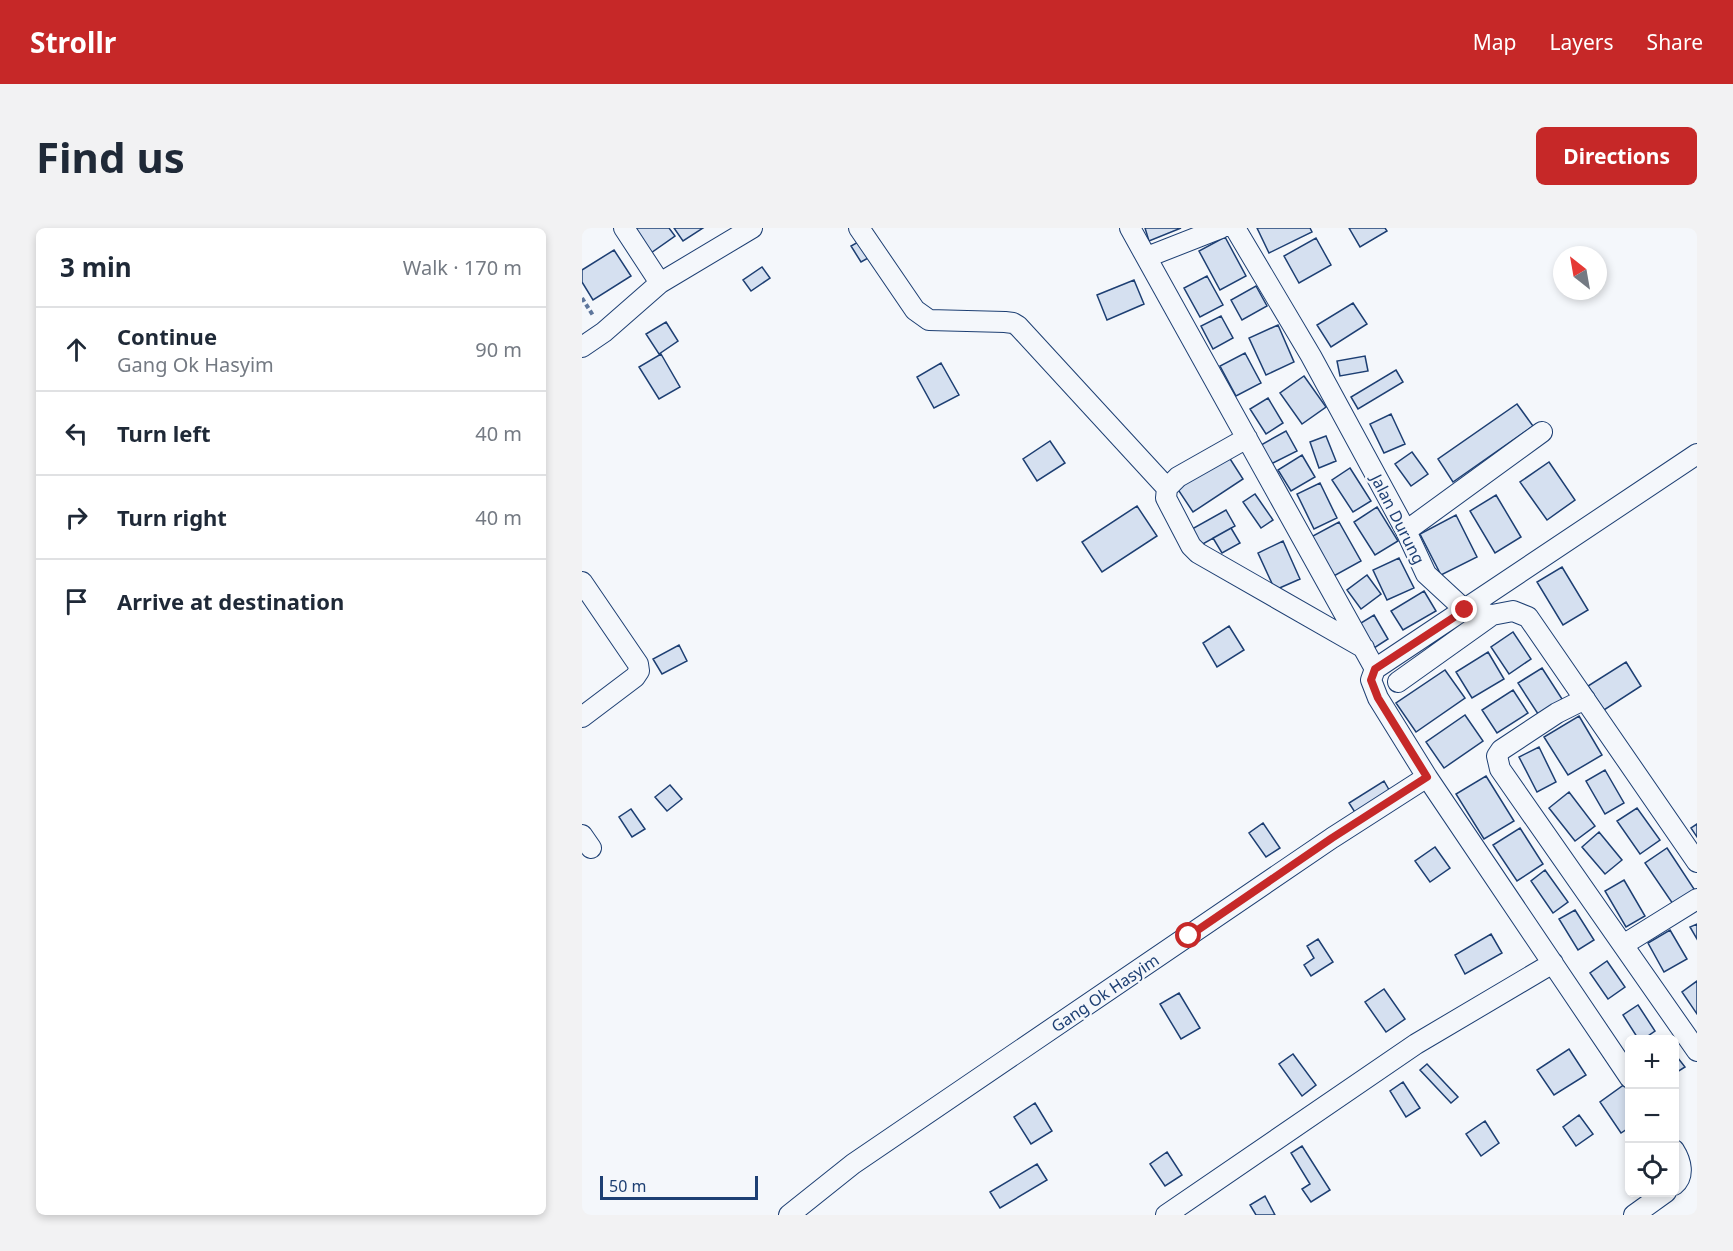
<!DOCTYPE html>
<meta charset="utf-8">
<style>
body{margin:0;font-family:"Noto Sans",sans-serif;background:#f2f2f3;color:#1f2937}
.controls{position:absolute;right:18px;bottom:18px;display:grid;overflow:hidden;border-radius:9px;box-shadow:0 3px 9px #0003}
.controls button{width:54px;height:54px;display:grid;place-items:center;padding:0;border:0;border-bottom:2px solid #e0e1e3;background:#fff;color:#1f2937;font:30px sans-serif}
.compass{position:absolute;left:971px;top:18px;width:54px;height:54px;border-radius:50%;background:#fff;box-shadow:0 3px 9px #0003;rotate:329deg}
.scale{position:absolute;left:18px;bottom:15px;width:158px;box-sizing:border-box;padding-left:6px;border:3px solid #1d3f73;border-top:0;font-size:16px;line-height:21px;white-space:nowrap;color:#1d3f73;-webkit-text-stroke:4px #f4f7fb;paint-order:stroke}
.stop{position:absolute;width:18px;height:18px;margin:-14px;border:4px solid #c62828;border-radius:50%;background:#fff}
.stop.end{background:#c62828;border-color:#fff;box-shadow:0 2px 6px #0008}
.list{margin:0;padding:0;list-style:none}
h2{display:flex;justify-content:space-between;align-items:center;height:78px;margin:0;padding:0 24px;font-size:26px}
h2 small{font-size:20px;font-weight:400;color:#747a83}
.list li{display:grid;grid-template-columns:39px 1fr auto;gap:18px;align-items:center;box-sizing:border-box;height:84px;padding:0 24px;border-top:2px solid #e0e1e3}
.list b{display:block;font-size:22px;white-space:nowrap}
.list p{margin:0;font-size:20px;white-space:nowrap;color:#747a83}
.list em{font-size:20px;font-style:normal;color:#747a83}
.icon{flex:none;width:33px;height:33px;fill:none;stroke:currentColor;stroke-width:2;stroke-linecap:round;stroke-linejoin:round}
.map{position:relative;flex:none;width:1115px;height:987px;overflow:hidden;border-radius:9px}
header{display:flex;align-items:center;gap:36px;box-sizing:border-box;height:84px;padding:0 30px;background:#c62828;color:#fff}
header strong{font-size:28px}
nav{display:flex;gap:33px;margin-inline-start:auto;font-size:21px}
.intro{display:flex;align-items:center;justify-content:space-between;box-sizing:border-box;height:144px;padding:0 36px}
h1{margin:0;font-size:42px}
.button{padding:15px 27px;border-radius:9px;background:#c62828;color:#fff;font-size:21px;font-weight:700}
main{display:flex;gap:36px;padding:0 36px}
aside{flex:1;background:#fff;border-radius:9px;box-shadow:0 3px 9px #0003}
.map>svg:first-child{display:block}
.building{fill:#d5e0f0;stroke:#1d3f73;stroke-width:1.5}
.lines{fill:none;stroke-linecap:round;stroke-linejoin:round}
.street-casing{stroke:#1d3f73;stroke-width:22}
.path{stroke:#5e769c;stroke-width:4;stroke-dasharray:4.5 3;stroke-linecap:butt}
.street{stroke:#f4f7fb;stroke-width:20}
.route{stroke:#c62828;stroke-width:8}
.labels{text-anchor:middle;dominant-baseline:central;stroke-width:4.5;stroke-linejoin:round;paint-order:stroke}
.street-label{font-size:16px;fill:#1d3f73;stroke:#f4f7fb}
</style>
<header>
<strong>Strollr</strong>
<nav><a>Map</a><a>Layers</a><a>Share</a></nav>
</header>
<div class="intro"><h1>Find us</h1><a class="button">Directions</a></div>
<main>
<aside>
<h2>3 min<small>Walk · 170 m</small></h2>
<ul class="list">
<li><svg class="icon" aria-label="ahead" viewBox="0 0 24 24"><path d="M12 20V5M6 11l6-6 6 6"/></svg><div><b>Continue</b><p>Gang Ok Hasyim</p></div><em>90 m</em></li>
<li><svg class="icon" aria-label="left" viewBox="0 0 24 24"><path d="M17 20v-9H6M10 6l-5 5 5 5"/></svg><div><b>Turn left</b></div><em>40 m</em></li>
<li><svg class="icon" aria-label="right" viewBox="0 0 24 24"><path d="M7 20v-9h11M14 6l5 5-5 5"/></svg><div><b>Turn right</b></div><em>40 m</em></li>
<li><svg class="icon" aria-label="arrive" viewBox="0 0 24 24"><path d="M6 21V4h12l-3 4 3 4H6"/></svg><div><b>Arrive at destination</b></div></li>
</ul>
</aside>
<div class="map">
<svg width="1115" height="987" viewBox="0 0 1115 987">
<rect width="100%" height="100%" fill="#f4f7fb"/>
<!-- building -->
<path class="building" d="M 48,0 L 87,0 L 93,8 L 66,27 Z
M 92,0 L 121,0 L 101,13 Z
M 563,0 L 599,0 L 567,13 Z
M 675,0 L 728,0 L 730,4 L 687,25 Z
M 767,0 L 803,0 L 805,3 L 778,19 Z
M 643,9 L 664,48 L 638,62 L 617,23 Z
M 734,10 L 749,37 L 717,55 L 702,28 Z
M 278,13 L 288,29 L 279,34 L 269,18 Z
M 32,22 L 49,48 L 11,72 L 0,54 L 0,42 Z
M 180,39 L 188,50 L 169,63 L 161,52 Z
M 625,48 L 641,77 L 618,89 L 602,60 Z
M 552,52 L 562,76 L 525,92 L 515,67 Z
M 674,58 L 685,78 L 660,92 L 649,72 Z
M 771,75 L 785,96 L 749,119 L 735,97 Z
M 639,88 L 651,110 L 631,121 L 619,98 Z
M 84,94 L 96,113 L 77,126 L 64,106 Z
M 696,97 L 712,134 L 684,147 L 667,110 Z
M 663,125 L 679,155 L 654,168 L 638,138 Z
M 79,126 L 98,159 L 77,171 L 57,139 Z
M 783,128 L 786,143 L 758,148 L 755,133 Z
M 359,135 L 377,167 L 352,180 L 335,149 Z
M 814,142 L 821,154 L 776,181 L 769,169 Z
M 722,148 L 744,179 L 720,196 L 698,165 Z
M 686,170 L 701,195 L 684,206 L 668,181 Z
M 935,176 L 951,198 L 871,254 L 856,231 Z
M 809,186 L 823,216 L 802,225 L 788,196 Z
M 704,203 L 715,223 L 689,236 L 679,217 Z
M 744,208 L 754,233 L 737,240 L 728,214 Z
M 468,213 L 483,235 L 455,253 L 441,231 Z
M 643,223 L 661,251 L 611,284 L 593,257 Z
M 830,224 L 846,246 L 829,258 L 813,236 Z
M 720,227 L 733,249 L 709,263 L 696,242 Z
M 967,234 L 993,272 L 965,292 L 938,254 Z
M 768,240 L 789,273 L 771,284 L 750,252 Z
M 738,255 L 755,290 L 732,301 L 715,266 Z
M 673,266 L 691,292 L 679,300 L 661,274 Z
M 914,267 L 939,309 L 913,325 L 888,283 Z
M 555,278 L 575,308 L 520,344 L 500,314 Z
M 795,279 L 816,313 L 793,327 L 772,294 Z
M 644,282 L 653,298 L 619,317 L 610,301 Z
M 874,287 L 895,329 L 859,347 L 838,306 Z
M 757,294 L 779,333 L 750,349 L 729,309 Z
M 649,300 L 658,315 L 640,325 L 631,310 Z
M 701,313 L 718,351 L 693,362 L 676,325 Z
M 817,330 L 832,360 L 805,372 L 791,342 Z
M 980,339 L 1006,382 L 981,397 L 955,354 Z
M 785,347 L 799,366 L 779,381 L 765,362 Z
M 842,363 L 854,383 L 821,402 L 809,383 Z
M 792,387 L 806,411 L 789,422 L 774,398 Z
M 647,398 L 662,422 L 635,439 L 621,415 Z
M 931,404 L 949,431 L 927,446 L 909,419 Z
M 97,417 L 105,433 L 80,446 L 71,431 Z
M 906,424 L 922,451 L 890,470 L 874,444 Z
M 1044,434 L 1059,458 L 1022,482 L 1006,458 Z
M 960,440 L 982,474 L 958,489 L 936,455 Z
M 863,442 L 883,470 L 834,504 L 814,475 Z
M 931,462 L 946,485 L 915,505 L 900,482 Z
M 883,487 L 901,513 L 862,540 L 844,514 Z
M 997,488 L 1020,527 L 986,547 L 962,509 Z
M 957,519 L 974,554 L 955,564 L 937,529 Z
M 1023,542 L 1042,575 L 1023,586 L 1004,553 Z
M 904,548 L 932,593 L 902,611 L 874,566 Z
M 802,553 L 810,567 L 776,589 L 767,575 Z
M 88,557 L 100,571 L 85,583 L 73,569 Z
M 987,564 L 1013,598 L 993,613 L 967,580 Z
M 1055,580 L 1078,612 L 1058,626 L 1035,593 Z
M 49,581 L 63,601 L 50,609 L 37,589 Z
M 681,595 L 698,620 L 684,629 L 667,605 Z
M 1115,596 L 1115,609 L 1109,600 Z
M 938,600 L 961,636 L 935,653 L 911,617 Z
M 1017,604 L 1040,632 L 1023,646 L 1000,619 Z
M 853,619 L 868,640 L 848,654 L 833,633 Z
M 1085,620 L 1114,664 L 1093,679 L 1063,635 Z
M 963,642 L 986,674 L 971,685 L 949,653 Z
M 1042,652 L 1063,688 L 1044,699 L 1023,663 Z
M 993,682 L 1012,712 L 996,722 L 977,691 Z
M 1115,696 L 1115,711 L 1108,699 Z
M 1088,702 L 1105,731 L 1082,744 L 1066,715 Z
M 909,706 L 920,725 L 883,746 L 873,727 Z
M 736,711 L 751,734 L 729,748 L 722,737 L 732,730 L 725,718 Z
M 1025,733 L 1043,759 L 1026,771 L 1008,745 Z
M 1115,753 L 1115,786 L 1100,764 Z
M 802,761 L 823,791 L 804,804 L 783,774 Z
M 597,765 L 618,800 L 599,811 L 578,776 Z
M 1056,777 L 1073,803 L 1060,812 L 1057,812 L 1041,787 Z
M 987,821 L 1004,847 L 972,867 L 955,842 Z
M 1092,825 L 1103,839 L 1092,846 Z
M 711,826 L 734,857 L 720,868 L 697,836 Z
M 845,836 L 876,869 L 869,875 L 838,842 Z
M 821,854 L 838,880 L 824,889 L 808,863 Z
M 1043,856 L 1048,862 L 1048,899 L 1039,905 L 1018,874 Z
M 453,875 L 470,903 L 449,916 L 432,889 Z
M 997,887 L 1011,906 L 994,918 L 981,899 Z
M 903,893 L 917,915 L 899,928 L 884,906 Z
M 720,918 L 748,962 L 729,974 L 720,961 L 728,956 L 709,925 Z
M 585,924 L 600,947 L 583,958 L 568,936 Z
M 455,936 L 465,952 L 418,980 L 408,964 Z
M 683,968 L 693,987 L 674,987 L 668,977 Z"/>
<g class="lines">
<defs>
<path id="street" d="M 42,0 L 78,55
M 277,0 L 333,82 L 347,92 L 423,94 L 431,95 L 436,98 L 585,260
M 548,0 L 793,441
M 653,0 L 729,128 L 824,303 L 844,346 L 883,382 L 910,387 L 931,383 L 946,389 L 1115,634
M 565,29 L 639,0
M 0,119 L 22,104 L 78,55 L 170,0
M 665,210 L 596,249 L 585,260 L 584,270 L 609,318 L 616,325 L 782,420
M 824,303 L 960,204
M 0,354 L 56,436 L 57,443 L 53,449 L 0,489
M 816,454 L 910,387
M 1003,471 L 975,485 L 919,522 L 915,528 L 918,541 L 1115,823
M 0,607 L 9,620
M 1041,717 L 1115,671
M 1048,850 L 845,549 L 796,470 L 789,452 L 793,441 L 1115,226
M 1092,922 C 1099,933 1103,948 1092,957
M 207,987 L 271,936 L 750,610 L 845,549
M 584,987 L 834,816 L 971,735
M 1052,987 L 1084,964"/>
</defs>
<!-- street casing -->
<use href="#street" class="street-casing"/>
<!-- path -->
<path class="path" d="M 0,70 L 12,89"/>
<!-- street -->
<use href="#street" class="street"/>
</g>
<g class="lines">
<!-- route -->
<path class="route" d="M 607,708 L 750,610 L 845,549 L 796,470 L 789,452 L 793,441 L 883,382"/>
</g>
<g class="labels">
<!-- street labels -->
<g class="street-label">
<text transform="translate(816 291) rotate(63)">Jalan Durung</text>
<text transform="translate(523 765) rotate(-34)">Gang Ok Hasyim</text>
</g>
</g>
</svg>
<div class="controls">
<button>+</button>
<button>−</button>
<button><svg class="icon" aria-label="locate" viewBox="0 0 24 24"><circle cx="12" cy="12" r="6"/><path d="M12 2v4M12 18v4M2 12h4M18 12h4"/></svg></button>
</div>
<svg class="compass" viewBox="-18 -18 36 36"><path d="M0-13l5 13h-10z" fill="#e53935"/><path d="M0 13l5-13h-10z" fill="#747a83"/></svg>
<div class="scale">50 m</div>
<div class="stop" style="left:607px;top:708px"></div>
<div class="stop end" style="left:883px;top:382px"></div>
</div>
</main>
